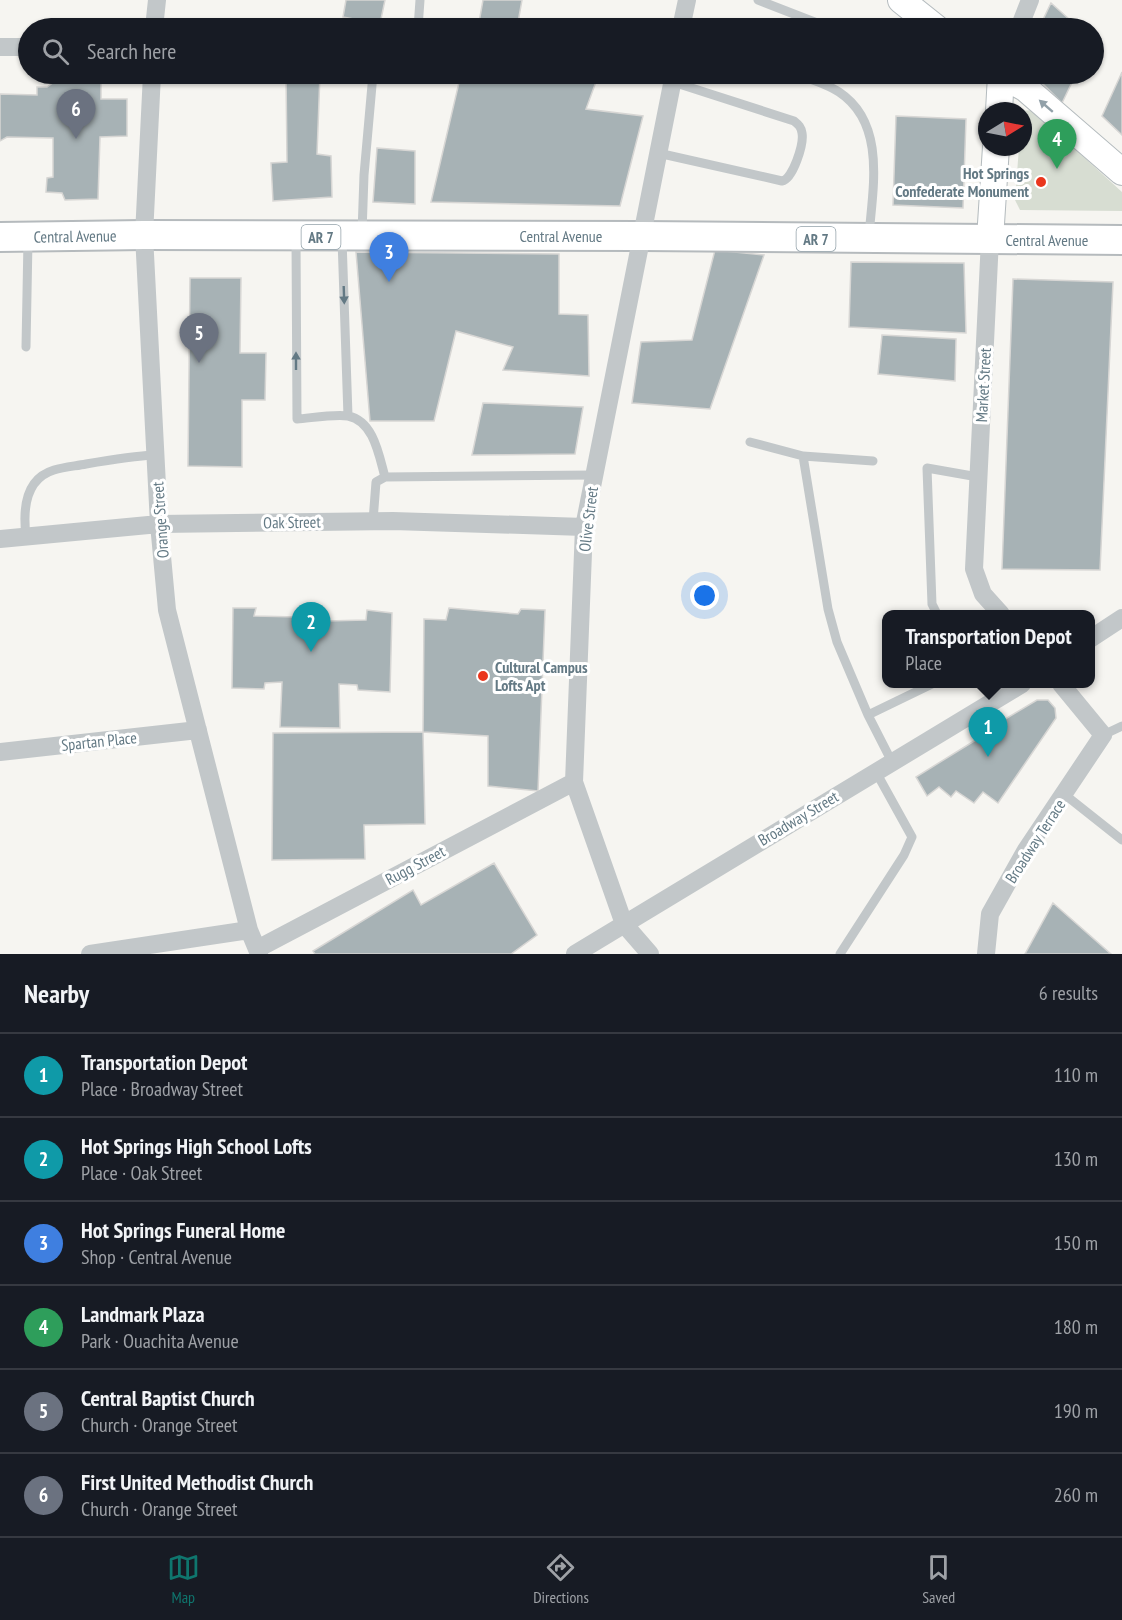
<!DOCTYPE html>
<meta charset="utf-8">
<style>
body{margin:0;font-family:"PT Sans Narrow",sans-serif;background:#242831;color:#f1f3f6}
.compass{position:absolute;left:978px;top:102px;width:54px;height:54px;border-radius:50%;background:#171b24;box-shadow:0 2px 4px #0004;rotate:80deg}
.you{position:absolute;left:705px;top:596px;width:21px;height:21px;margin:-15px;border:4px solid #fff;border-radius:50%;background:#1a73e8;box-shadow:0 0 0 9px #1a73e833}
.badge{display:grid;place-items:center;width:39px;height:39px;border-radius:50%;background:#0f766e;color:#fff;font-size:20px;font-weight:700}
.pin{position:absolute;translate:-50% -50px;filter:drop-shadow(0 2px 3px #0008)}
.pin::after{content:'';position:absolute;top:32px;width:21px;height:18px;background:inherit;clip-path:polygon(0 0,100% 0,50% 100%)}
.popup{position:absolute;left:882px;top:610px;width:213px;height:78px;box-sizing:border-box;display:grid;place-content:center;border-radius:12px;background:#171b24;filter:drop-shadow(0 2px 4px #0005);font-size:20px;white-space:nowrap;color:#9ea1a6}
.popup b{font-size:22px;color:#f1f3f6}
.popup::after{content:'';position:absolute;left:50%;top:100%;margin-left:-12px;border:12px solid transparent;border-top-color:#171b24}
.list{margin:0;padding:0;list-style:none}
h2{display:flex;justify-content:space-between;align-items:center;height:78px;margin:0;padding:0 24px;font-size:26px}
h2 small{font-size:20px;font-weight:400;color:#9ea1a6}
.list li{display:grid;grid-template-columns:39px 1fr auto;gap:18px;align-items:center;box-sizing:border-box;height:84px;padding:0 24px;border-top:2px solid #363941}
.list b{display:block;font-size:22px;white-space:nowrap}
.list p{margin:0;font-size:20px;white-space:nowrap;color:#9ea1a6}
.list em{font-size:20px;font-style:normal;color:#9ea1a6}
.icon{flex:none;width:33px;height:33px;fill:none;stroke:currentColor;stroke-width:2;stroke-linecap:round;stroke-linejoin:round}
.map{position:relative;flex:none;width:1122px;height:954px;overflow:hidden}
.search{position:absolute;background:#171b24;box-shadow:0 2px 4px #0004;left:18px;right:18px;top:18px;height:66px;display:flex;align-items:center;gap:15px;box-sizing:border-box;padding:0 21px;border-radius:33px;color:#9ea1a6;font-size:22px}
.sheet{height:582px;background:#171b24}
nav{display:flex;justify-content:space-around;align-items:center;box-sizing:border-box;height:84px;border-top:2px solid #363941;background:#171b24;font-size:16px;color:#9ea1a6}
nav a{display:grid;justify-items:center;gap:3px}
nav .on{color:#0f766e}
.map>svg:first-child{display:block}
.green{fill:#d7ddd2}
.building{fill:#a7b2b5;stroke:#d7d6d4;stroke-width:1.5}
.lines{fill:none;stroke-linecap:round;stroke-linejoin:round}
.secondary-casing{stroke:#b4bbbe;stroke-width:28}
.primary-casing{stroke:#b5babd;stroke-width:32}
.lane{stroke:#c2c7c9;stroke-width:9}
.street{stroke:#c2c7c9;stroke-width:18}
.secondary{stroke:#fff;stroke-width:26}
.primary{stroke:#fff;stroke-width:28}
.oneway{fill:#92a1a9}
.oneway2{fill:#637984}
.poi-dot{fill:#ea361d;stroke:#fff;stroke-width:2}
.labels{text-anchor:middle;dominant-baseline:central;stroke-width:6;stroke-linejoin:round;paint-order:stroke}
.shield{fill:#fff;stroke:#92a1a9;stroke-width:1.5}
.shield-label{font-size:15px;font-weight:bold;fill:#637984}
.poi-label{font-size:16px;font-weight:bold;fill:#637984;stroke:#fff;text-anchor:end}
.street-label{font-size:16px;fill:#637984;stroke:#fff}
</style>
<div class="map">
<svg width="1122" height="954" viewBox="0 0 1122 954">
<rect width="100%" height="100%" fill="#f6f5f1"/>
<!-- green -->
<path class="green" d="M 1032,110 L 1122,192 L 1122,211 L 1020,210 L 1015,200 L 1019,147 L 1023,147 L 1023,111 L 1021,111 Z"/>
<!-- building -->
<path class="building" d="M 346,0 L 385,0 L 380,24 L 343,17 Z
M 483,0 L 522,0 L 517,28 L 478,28 Z
M 1051,3 L 1079,28 L 1039,28 Z
M 1122,72 L 1122,135 L 1102,116 Z
M 286,74 L 320,74 L 317,154 L 331,156 L 332,197 L 273,201 L 271,163 L 287,162 Z
M 461,74 L 597,79 L 586,109 L 643,116 L 620,206 L 431,202 Z
M 1033,74 L 1076,74 L 1062,103 Z
M 61,77 L 101,78 L 101,99 L 127,99 L 127,136 L 100,137 L 98,199 L 65,200 L 62,193 L 46,192 L 47,178 L 53,177 L 53,138 L 7,137 L 0,141 L 0,94 L 37,95 L 37,87 L 47,87 Z
M 896,116 L 966,119 L 963,208 L 893,205 Z
M 377,148 L 415,151 L 415,204 L 373,202 Z
M 715,250 L 764,255 L 710,409 L 632,403 L 641,342 L 692,340 Z
M 356,252 L 559,254 L 559,314 L 588,315 L 589,376 L 503,370 L 513,347 L 456,331 L 434,421 L 370,421 Z
M 851,262 L 964,263 L 966,333 L 849,327 Z
M 190,278 L 241,278 L 240,353 L 266,353 L 265,400 L 242,400 L 242,467 L 188,466 Z
M 1013,279 L 1113,282 L 1100,570 L 1002,569 Z
M 882,335 L 956,339 L 955,381 L 878,374 Z
M 483,403 L 583,407 L 575,454 L 472,455 Z
M 233,608 L 256,608 L 254,616 L 298,617 L 298,611 L 324,609 L 326,621 L 366,620 L 367,610 L 392,613 L 390,692 L 358,690 L 357,685 L 339,684 L 340,728 L 280,727 L 282,682 L 265,683 L 264,689 L 232,688 Z
M 449,608 L 518,614 L 521,609 L 545,610 L 538,791 L 488,786 L 488,736 L 423,732 L 424,619 L 446,620 Z
M 1037,700 L 1048,700 L 1055,708 L 1056,718 L 998,803 L 983,792 L 974,803 L 956,791 L 951,797 L 939,787 L 927,796 L 916,777 L 979,738 L 977,736 Z
M 423,732 L 425,824 L 364,825 L 365,859 L 272,860 L 273,733 Z
M 494,863 L 537,935 L 511,954 L 315,954 L 313,951 L 413,890 L 421,905 Z
M 1053,903 L 1111,954 L 1025,954 Z"/>
<g class="lines">
<defs>
<path id="secondary" d="M 901,0 L 936,28
M 999,74 L 1025,88 L 1122,172
M 999,111 L 1001,75
M 990,239 L 996,147"/>
<path id="primary" d="M 0,237 L 144,235 L 642,236 L 1122,240"/>
</defs>
<!-- secondary casing -->
<use href="#secondary" class="secondary-casing"/>
<!-- primary casing -->
<use href="#primary" class="primary-casing"/>
<!-- lane -->
<path class="lane" d="M 758,0 L 830,28
M 418,28 L 420,0
M 796,74 C 810,79 827,84 839,92 C 886,123 873,187 869,235
M 884,74 L 886,75
M 658,153 L 782,181 C 793,179 804,144 802,133 C 801,127 799,125 794,121 L 673,82
M 362,233 L 364,175 L 373,74
M 296,239 L 297,419 C 311,418 334,414 348,416 C 374,421 379,456 385,477
M 342,239 L 348,416
M 26,347 L 28,240
M 750,442 L 803,456
M 373,521 L 376,482 L 385,477 L 594,475
M 26,536 C 23,511 24,479 54,470 C 64,467 76,466 86,464 C 109,460 132,456 155,455
M 937,614 L 932,604 L 927,468 L 978,477
M 868,715 L 837,642 L 828,609 L 803,456 L 873,461
M 1103,735 L 1122,726
M 892,762 L 868,715 L 932,684
M 1064,794 L 1122,840
M 840,954 L 904,855 L 912,837 L 876,772"/>
<!-- street -->
<path class="street" d="M 154,28 L 157,0
M 681,28 L 687,0
M 1019,28 L 1030,0
M 0,47 L 28,47
M 152,74 L 144,235 L 159,524 L 167,610 L 249,930 L 259,954
M 990,239 L 974,569 L 983,594 L 1001,614
M 0,539 L 159,524 L 393,521 L 584,527
M 1090,639 L 1122,618
M 0,752 L 198,730
M 257,949 L 574,782
M 90,954 L 249,930
M 575,954 L 1022,684
M 650,954 L 624,924 L 574,782 L 584,527 L 674,74
M 986,954 L 990,914 L 1026,850 L 1103,735 L 1061,684"/>
<!-- secondary -->
<use href="#secondary" class="secondary"/>
<!-- primary -->
<use href="#primary" class="primary"/>
</g>
<!-- one-way arrows -->
<defs><path id="oneway-solid" d="M-6-.8H1V-3.2L6.5 0L1 3.2V.8H-6Z" transform="scale(1.5)"/></defs>
<use class="oneway" href="#oneway-solid" transform="translate(1046 106) rotate(-139)"/>
<g class="oneway2">
<use href="#oneway-solid" transform="translate(344 295) rotate(88)"/>
<use href="#oneway-solid" transform="translate(296 361) rotate(-90)"/>
</g>
<!-- markers -->
<g class="poi-dot">
<circle cx="1041" cy="182" r="6"/>
<circle cx="483" cy="676" r="6"/>
</g>
<g class="labels">
<!-- shield labels -->
<g class="shield">
<rect x="301.5" y="225" width="39" height="24" rx="4.5"/>
<rect x="796.5" y="227" width="39" height="24" rx="4.5"/>
</g>
<g class="shield-label">
<text x="321" y="237">AR 7</text>
<text x="816" y="239">AR 7</text>
</g>
<!-- poi labels -->
<g class="poi-label">
<text x="1029" y="173">Hot Springs<tspan x="1029" dy="18">Confederate Monument</tspan></text>
<text x="495" y="667" text-anchor="start">Cultural Campus<tspan x="495" dy="18">Lofts Apt</tspan></text>
</g>
<!-- street labels -->
<g class="street-label">
<text transform="translate(75 236) rotate(-1)">Central Avenue</text>
<text x="561" y="236">Central Avenue</text>
<text x="1047" y="240">Central Avenue</text>
<text transform="translate(983 385) rotate(-87)">Market Street</text>
<text transform="translate(588 519) rotate(-83)">Olive Street</text>
<text transform="translate(160 520) rotate(-94)">Orange Street</text>
<text transform="translate(292 522) rotate(-1)">Oak Street</text>
<text transform="translate(99 741) rotate(-6)">Spartan Place</text>
<text transform="translate(798 818) rotate(-31)">Broadway Street</text>
<text transform="translate(1035 841) rotate(-57)">Broadway Terrace</text>
<text transform="translate(415 865) rotate(-28)">Rugg Street</text>
</g>
</g>
</svg>
<svg class="compass" viewBox="-18 -18 36 36"><path d="M0-13l5 13h-10z" fill="#e53935"/><path d="M0 13l5-13h-10z" fill="#9ea1a6"/></svg>
<div class="you"></div>
<div class="pin badge" style="left:988px;top:757px;background:#0f9aa8">1</div>
<div class="popup"><b>Transportation Depot</b>Place</div>
<div class="pin badge" style="left:311px;top:652px;background:#0f9aa8">2</div>
<div class="pin badge" style="left:389px;top:282px;background:#3f7fe0">3</div>
<div class="pin badge" style="left:1057px;top:169px;background:#2e9e5b">4</div>
<div class="pin badge" style="left:199px;top:363px;background:#6b7280">5</div>
<div class="pin badge" style="left:76px;top:139px;background:#6b7280">6</div>
<div class="search"><svg class="icon" aria-label="search" viewBox="0 0 24 24"><circle cx="10" cy="10" r="6"/><path d="M15 15l6 6"/></svg>Search here</div>
</div>
<section class="sheet">
<h2>Nearby<small>6 results</small></h2>
<ul class="list">
<li><span class="badge" style="background:#0f9aa8">1</span><div><b>Transportation Depot</b><p>Place · Broadway Street</p></div><em>110 m</em></li>
<li><span class="badge" style="background:#0f9aa8">2</span><div><b>Hot Springs High School Lofts</b><p>Place · Oak Street</p></div><em>130 m</em></li>
<li><span class="badge" style="background:#3f7fe0">3</span><div><b>Hot Springs Funeral Home</b><p>Shop · Central Avenue</p></div><em>150 m</em></li>
<li><span class="badge" style="background:#2e9e5b">4</span><div><b>Landmark Plaza</b><p>Park · Ouachita Avenue</p></div><em>180 m</em></li>
<li><span class="badge" style="background:#6b7280">5</span><div><b>Central Baptist Church</b><p>Church · Orange Street</p></div><em>190 m</em></li>
<li><span class="badge" style="background:#6b7280">6</span><div><b>First United Methodist Church</b><p>Church · Orange Street</p></div><em>260 m</em></li>
</ul>
</section>
<nav>
<a class="on"><svg class="icon" aria-label="map" viewBox="0 0 24 24"><path d="M3 6l6-2 6 2 6-2v14l-6 2-6-2-6 2zM9 4v14M15 6v14"/></svg>Map</a>
<a><svg class="icon" aria-label="directions" viewBox="0 0 24 24"><path d="M12 3l9 9-9 9-9-9zM9 14v-3h6M13 9l2 2-2 2"/></svg>Directions</a>
<a><svg class="icon" aria-label="saved" viewBox="0 0 24 24"><path d="M7 4h10v16l-5-4-5 4z"/></svg>Saved</a>
</nav>
